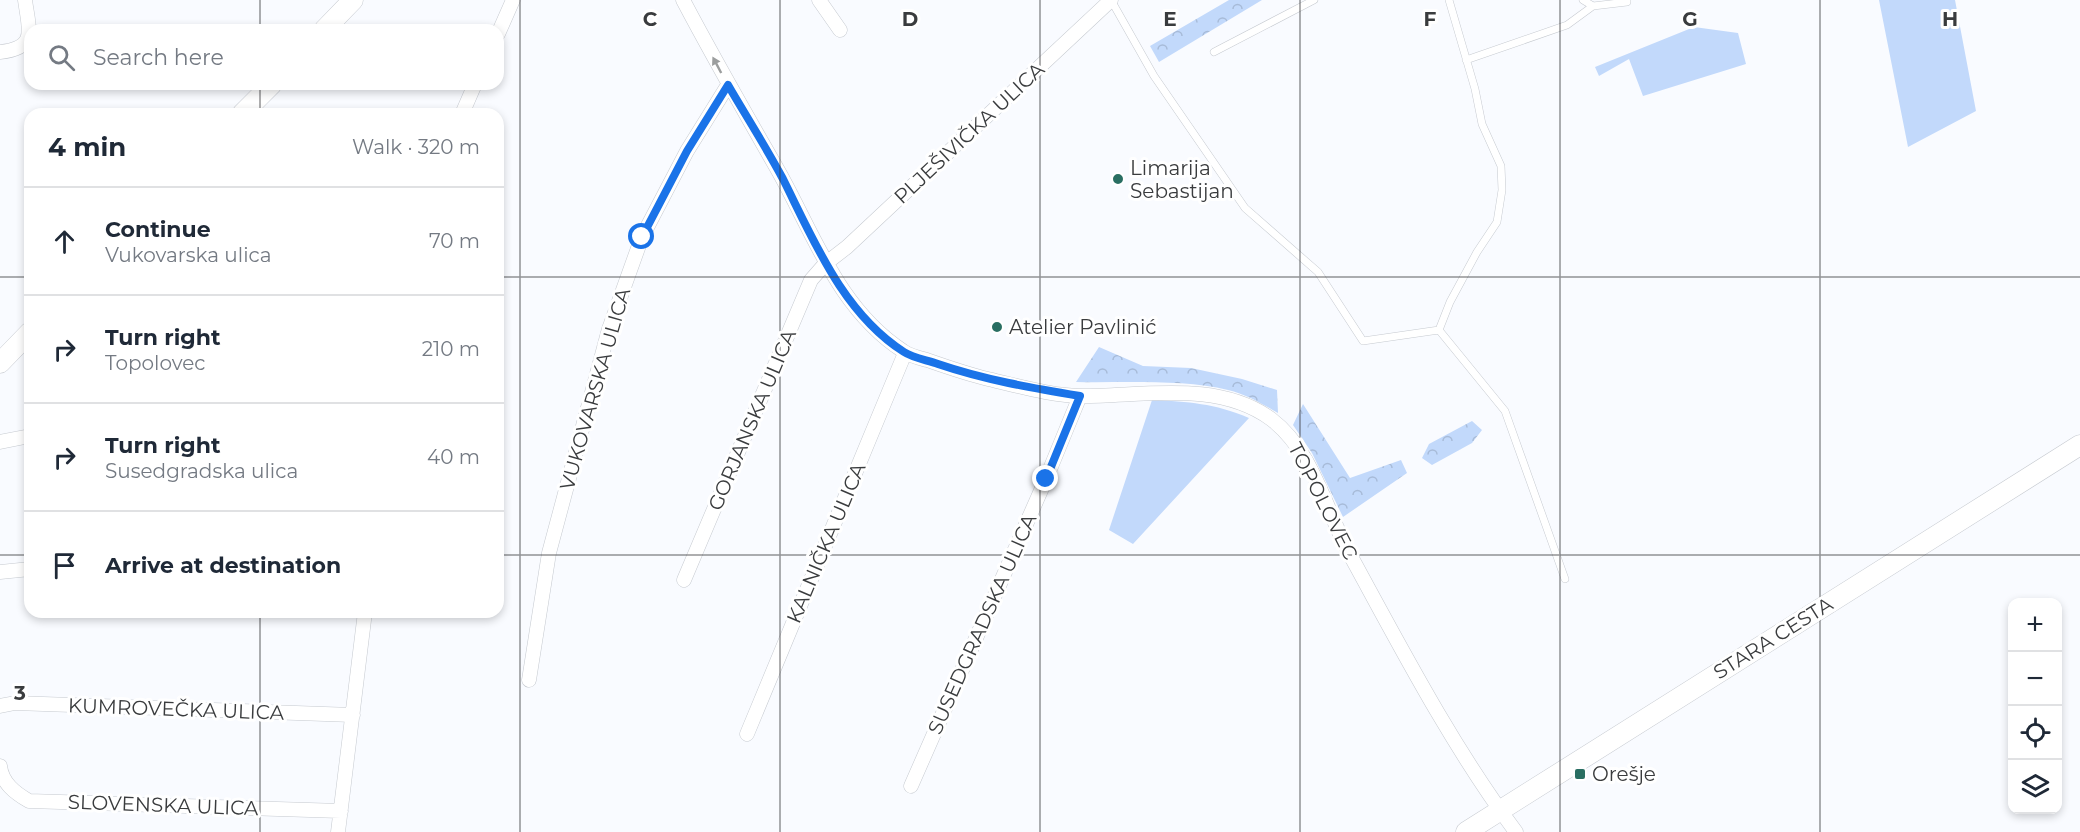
<!DOCTYPE html>
<meta charset="utf-8">
<style>
body{margin:0;font-family:Montserrat,sans-serif;background:#f6f6f7;color:#1f2937}
.controls{position:absolute;right:18px;bottom:18px;display:grid;overflow:hidden;border-radius:12px;box-shadow:0 3px 9px #0003}
.controls button{width:54px;height:54px;display:grid;place-items:center;padding:0;border:0;border-bottom:2px solid #e0e1e3;background:#fff;color:#1f2937;font:30px sans-serif}
.stop{position:absolute;width:18px;height:18px;margin:-14px;border:4px solid #1a73e8;border-radius:50%;background:#fff}
.stop.end{background:#1a73e8;border-color:#fff;box-shadow:0 2px 6px #0008}
.list{margin:0;padding:0;list-style:none}
h2{display:flex;justify-content:space-between;align-items:center;height:78px;margin:0;padding:0 24px;font-size:26px}
h2 small{font-size:20px;font-weight:400;color:#747a83}
.list li{display:grid;grid-template-columns:39px 1fr auto;gap:18px;align-items:center;box-sizing:border-box;height:108px;padding:0 24px;border-top:2px solid #e0e1e3}
.list b{display:block;font-size:22px;white-space:nowrap}
.list p{margin:0;font-size:20px;white-space:nowrap;color:#747a83}
.list em{font-size:20px;font-style:normal;color:#747a83}
.icon{flex:none;width:33px;height:33px;fill:none;stroke:currentColor;stroke-width:2;stroke-linecap:round;stroke-linejoin:round}
.map{position:relative;flex:none;width:2080px;height:832px;overflow:hidden}
.search{position:absolute;background:#fff;box-shadow:0 3px 9px #0003;left:24px;top:24px;width:480px;height:66px;display:flex;align-items:center;gap:15px;box-sizing:border-box;padding:0 21px;border-radius:18px;color:#747a83;font-size:22px}
.panel{position:absolute;background:#fff;box-shadow:0 3px 9px #0003;left:24px;top:108px;width:480px;height:510px;border-radius:18px}
.map>svg:first-child{display:block}
.green{fill:#c2d9fb}
.forest{fill:url(#forest-crowns)}
.lines{fill:none;stroke-linecap:round;stroke-linejoin:round}
.lane-casing{stroke:#c6cad0;stroke-width:8}
.street-casing{stroke:#c6cad0;stroke-width:15}
.secondary-casing{stroke:#c6cad0;stroke-width:21}
.lane{stroke:#fff;stroke-width:7}
.street{stroke:#fff;stroke-width:14}
.secondary{stroke:#fff;stroke-width:20}
.oneway{fill:#9c9e9e}
.route{stroke:#1a73e8;stroke-width:8}
.grid{fill:none;stroke:#3a3c3e;stroke-width:1.5;stroke-opacity:0.55}
.poi-dot{fill:#296e62;stroke:#fff;stroke-width:2}
.labels{text-anchor:middle;dominant-baseline:central;stroke-width:6;stroke-linejoin:round;paint-order:stroke}
.street-label{font-size:20px;fill:#3a3c3e;stroke:#fff}
.poi-label{font-size:20px;fill:#3a3c3e;stroke:#fff;text-anchor:start}
.grid-label{font-size:20px;text-anchor:middle;font-weight:bold;fill:#3a3c3e;stroke:#fff;stroke-width:6;stroke-linejoin:round;paint-order:stroke}
</style>
<div class="map">
<svg width="2080" height="832" viewBox="0 0 2080 832">
<defs>
<pattern id="forest-crowns" width="20" height="18" patternUnits="userSpaceOnUse" patternTransform="scale(1.5)"><rect width="20" height="18" fill="#c2d9fb"/><path d="M2 6a3 3 0 1 1 6 0M12 15a3 3 0 1 1 6 0" fill="none" stroke="#a7bbd8"/></pattern>
</defs>
<rect width="100%" height="100%" fill="#f9fbff"/>
<!-- green -->
<path class="green" d="M 1879,0 L 1955,0 L 1976,111 L 1908,147 Z
M 1694,27 L 1738,33 L 1746,64 L 1643,96 L 1629,59 L 1599,76 L 1595,67 Z
M 1152,400 C 1189,402 1214,403 1249,418 L 1133,544 L 1109,530 Z"/>
<!-- forest -->
<path class="forest" d="M 1229,0 L 1262,0 L 1159,62 L 1150,46 Z
M 1099,347 L 1143,366 L 1191,368 L 1242,379 L 1277,390 L 1278,413 C 1262,404 1246,394 1228,390 C 1183,379 1123,383 1076,382 Z
M 1303,404 L 1350,478 L 1401,460 L 1407,473 L 1343,517 L 1312,453 L 1293,425 Z
M 1472,421 L 1482,430 L 1472,443 L 1432,465 L 1422,458 L 1429,444 Z"/>
<g class="lines">
<defs>
<path id="lane" d="M 1111,0 L 1154,76 L 1245,208 L 1318,272 L 1363,341 L 1439,330 L 1505,411 L 1565,579
M 1583,0 L 1593,6
M 1214,52 L 1314,0
M 1466,60 L 1567,25 L 1593,6 L 1627,2 L 1627,0
M 1439,330 L 1450,302 L 1477,252 L 1497,222 L 1502,190 L 1501,166 L 1482,124 L 1475,89 L 1449,0"/>
<path id="street" d="M 683,0 C 714,59 747,116 780,174 C 815,237 839,309 903,351 C 910,356 919,358 927,360 C 947,367 967,374 988,379 C 1019,386 1052,396 1083,396 C 1144,396 1218,380 1271,419 C 1312,450 1325,507 1348,551 C 1400,646 1451,745 1516,832
M 819,0 L 840,30
M 498,34 L 513,0
M 0,52 C 38,48 29,30 25,0
M 462,114 L 475,84
M 0,442 L 30,436
M 0,572 L 30,569
M 684,580 L 811,280 L 825,264 L 847,247 L 1111,0
M 529,680 L 549,553 L 609,329 L 642,237 L 687,151 L 728,85
M 0,706 L 15,703 L 353,715
M 747,734 L 905,353
M 0,766 C 2,783 15,793 29,801 L 341,811
M 911,786 L 1046,479 L 1080,396
M 338,832 L 365,612"/>
<path id="secondary" d="M 324,30 L 353,0
M 242,114 L 272,84
M 0,363 L 30,332
M 1466,832 L 2080,445"/>
</defs>
<!-- lane casing -->
<use href="#lane" class="lane-casing"/>
<!-- street casing -->
<use href="#street" class="street-casing"/>
<!-- secondary casing -->
<use href="#secondary" class="secondary-casing"/>
<!-- lane -->
<use href="#lane" class="lane"/>
<!-- street -->
<use href="#street" class="street"/>
<!-- secondary -->
<use href="#secondary" class="secondary"/>
</g>
<!-- one-way arrows -->
<defs><path id="oneway-solid" d="M-6-.8H1V-3.2L6.5 0L1 3.2V.8H-6Z" transform="scale(1.5)"/></defs>
<use class="oneway" href="#oneway-solid" transform="translate(717 65) rotate(-118)"/>
<g class="lines">
<!-- route -->
<path class="route" d="M 642,237 L 687,151 L 728,85 C 746,116 766,147 783,179 C 814,241 843,313 904,352 C 913,358 927,360 938,364 C 985,380 1032,388 1080,396 L 1046,479"/>
</g>
<!-- grid -->
<path class="grid" d="M 260,0 L 260,30M 520,0 L 520,832M 780,0 L 780,832M 1040,0 L 1040,832M 1300,0 L 1300,832M 1560,0 L 1560,832M 1820,0 L 1820,832M 260,84 L 260,114M 0,277 L 30,277M 498,277 L 2080,277M 0,555 L 30,555M 498,555 L 2080,555M 260,612 L 260,832"/>
<!-- markers -->
<g class="poi-dot">
<circle cx="1118" cy="179" r="6"/>
<circle cx="997" cy="327" r="6"/>
<rect x="1574" y="768" width="12" height="12" rx="3"/>
</g>
<g class="labels">
<!-- street labels -->
<g class="street-label">
<text transform="translate(969 133) rotate(-43)">PLJEŠIVIČKA ULICA</text>
<text transform="translate(595 389) rotate(-74)">VUKOVARSKA ULICA</text>
<text transform="translate(752 420) rotate(-67)">GORJANSKA ULICA</text>
<text transform="translate(1323 501) rotate(63)">TOPOLOVEC</text>
<text transform="translate(826 543) rotate(-67)">KALNIČKA ULICA</text>
<text transform="translate(982 624) rotate(-66)">SUSEDGRADSKA ULICA</text>
<text transform="translate(1773 638) rotate(-32)">STARA CESTA</text>
<text transform="translate(176 709) rotate(2)">KUMROVEČKA ULICA</text>
<text transform="translate(163 805) rotate(2)">SLOVENSKA ULICA</text>
</g>
<!-- poi labels -->
<g class="poi-label">
<text x="1130" y="168">Limarija<tspan x="1130" dy="23">Sebastijan</tspan></text>
<text x="1009" y="327">Atelier Pavlinić</text>
<text x="1592" y="774">Orešje</text>
</g>
</g>
<g class="grid-label">
<text x="650" y="26">C</text>
<text x="910" y="26">D</text>
<text x="1170" y="26">E</text>
<text x="1430" y="26">F</text>
<text x="1690" y="26">G</text>
<text x="1950" y="26">H</text>
<text x="20" y="700">3</text>
</g>
</svg>
<div class="controls">
<button>+</button>
<button>−</button>
<button><svg class="icon" aria-label="locate" viewBox="0 0 24 24"><circle cx="12" cy="12" r="6"/><path d="M12 2v4M12 18v4M2 12h4M18 12h4"/></svg></button>
<button><svg class="icon" aria-label="layers" viewBox="0 0 24 24"><path d="M12 4l9 5-9 5-9-5zM3 14l9 5 9-5"/></svg></button>
</div>
<div class="stop" style="left:642px;top:237px"></div>
<div class="stop end" style="left:1046px;top:479px"></div>
<div class="search"><svg class="icon" aria-label="search" viewBox="0 0 24 24"><circle cx="10" cy="10" r="6"/><path d="M15 15l6 6"/></svg>Search here</div>
<section class="panel">
<h2>4 min<small>Walk · 320 m</small></h2>
<ul class="list">
<li><svg class="icon" aria-label="ahead" viewBox="0 0 24 24"><path d="M12 20V5M6 11l6-6 6 6"/></svg><div><b>Continue</b><p>Vukovarska ulica</p></div><em>70 m</em></li>
<li><svg class="icon" aria-label="right" viewBox="0 0 24 24"><path d="M7 20v-9h11M14 6l5 5-5 5"/></svg><div><b>Turn right</b><p>Topolovec</p></div><em>210 m</em></li>
<li><svg class="icon" aria-label="right" viewBox="0 0 24 24"><path d="M7 20v-9h11M14 6l5 5-5 5"/></svg><div><b>Turn right</b><p>Susedgradska ulica</p></div><em>40 m</em></li>
<li><svg class="icon" aria-label="arrive" viewBox="0 0 24 24"><path d="M6 21V4h12l-3 4 3 4H6"/></svg><div><b>Arrive at destination</b></div></li>
</ul>
</section>
</div>
